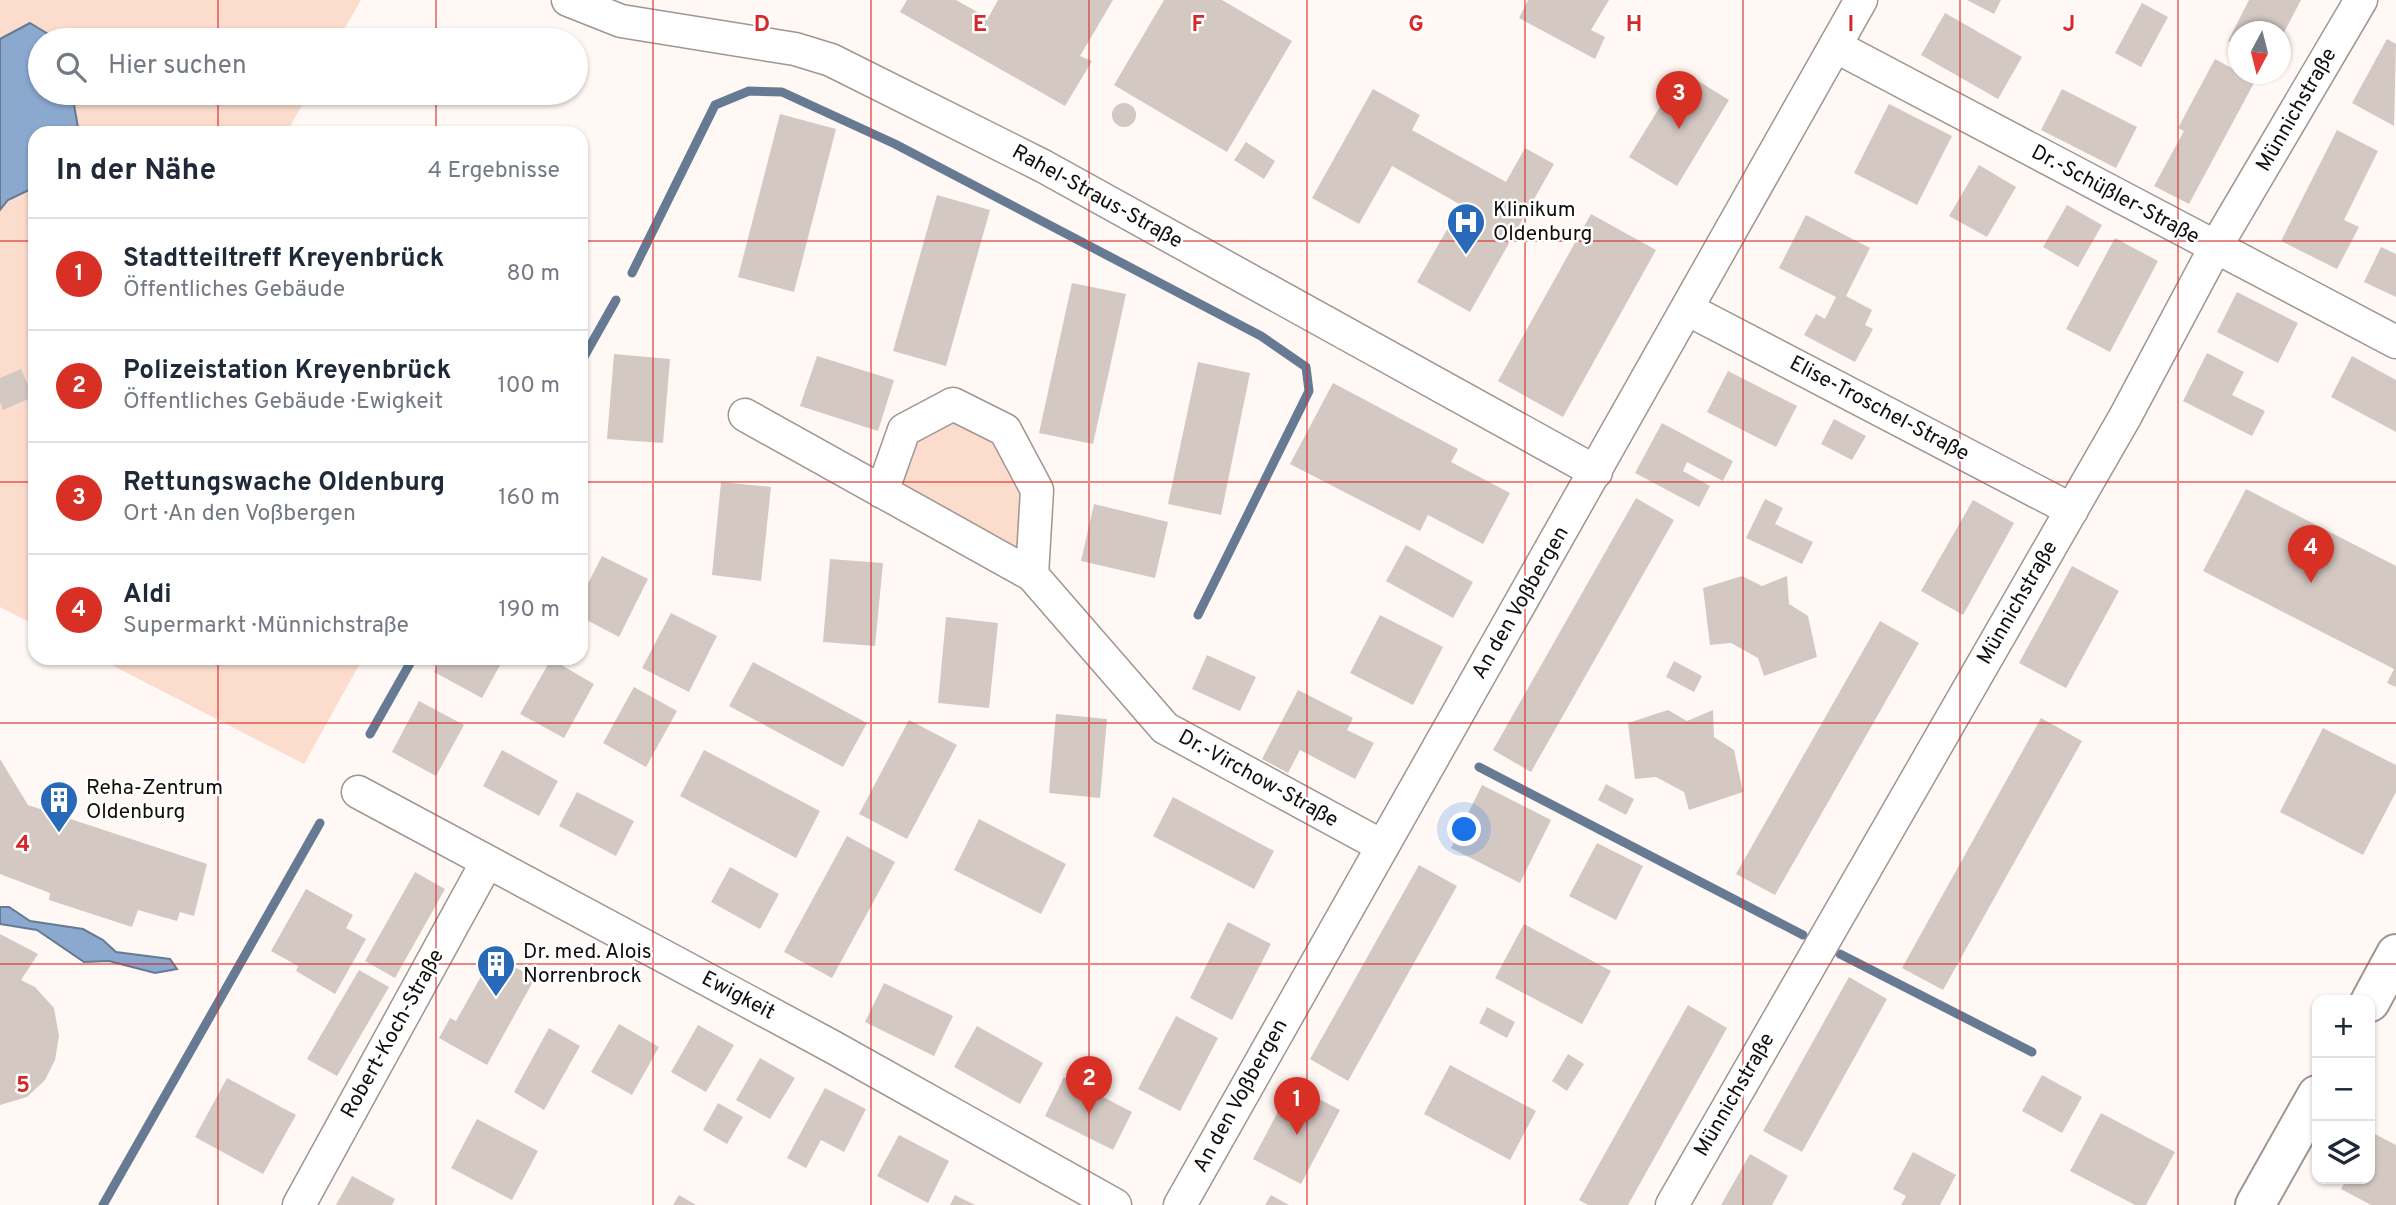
<!DOCTYPE html>
<html lang="de">
<meta charset="utf-8">
<style>
body{margin:0;font-family:Overpass,sans-serif;background:#f6f6f7;color:#1f2937}
.controls{position:absolute;right:21px;bottom:21px;display:grid;overflow:hidden;border-radius:14px;box-shadow:0 2px 5px #0004}
.controls button{width:63px;height:63px;display:grid;place-items:center;padding:0;border:0;border-bottom:2px solid #e0e1e3;background:#fff;color:#1f2937;font:35px sans-serif}
.compass{position:absolute;left:2228px;top:21px;width:63px;height:63px;border-radius:50%;background:#fff;box-shadow:0 2px 5px #0004;rotate:187deg}
.you{position:absolute;left:1465px;top:830px;width:24px;height:24px;margin:-18px;border:5px solid #fff;border-radius:50%;background:#1a73e8;box-shadow:0 0 0 10px #1a73e833}
.badge{display:grid;place-items:center;width:46px;height:46px;border-radius:50%;background:#d93025;color:#fff;font-size:23px;font-weight:700}
.pin{position:absolute;translate:-50% -58px;filter:drop-shadow(0 2px 4px #0008)}
.pin::after{content:'';position:absolute;top:37px;width:24px;height:21px;background:inherit;clip-path:polygon(0 0,100% 0,50% 100%)}
.list{margin:0;padding:0;list-style:none}
h2{display:flex;justify-content:space-between;align-items:center;height:91px;margin:0;padding:0 28px;font-size:30px}
h2 small{font-size:23px;font-weight:400;color:#747a83}
.list li{display:grid;grid-template-columns:46px 1fr auto;gap:21px;align-items:center;box-sizing:border-box;height:112px;padding:0 28px;border-top:2px solid #e0e1e3}
.list b{display:block;font-size:26px;white-space:nowrap}
.list p{margin:0;font-size:23px;white-space:nowrap;color:#747a83}
.list em{font-size:23px;font-style:normal;color:#747a83}
.icon{flex:none;width:38px;height:38px;fill:none;stroke:currentColor;stroke-width:2;stroke-linecap:round;stroke-linejoin:round}
.map{position:relative;flex:none;width:2396px;height:1205px;overflow:hidden}
.search{position:absolute;background:#fff;box-shadow:0 2px 5px #0004;left:28px;top:28px;width:560px;height:77px;display:flex;align-items:center;gap:18px;box-sizing:border-box;padding:0 24px;border-radius:38px;color:#747a83;font-size:26px}
.panel{position:absolute;background:#fff;box-shadow:0 2px 5px #0004;left:28px;top:126px;width:560px;height:539px;border-radius:21px}
.map>svg:first-child{display:block}
.green{fill:#fcdccd}
.water{fill:#8ba8cf;stroke:#667a94;stroke-width:2}
.lines{fill:none;stroke-linecap:round;stroke-linejoin:round}
.stream{stroke:#667a94;stroke-width:9}
.building{fill:#d4c8c3}
.minor-casing{stroke:#a09590;stroke-width:35}
.secondary-casing{stroke:#a09590;stroke-width:42}
.minor{stroke:#fff;stroke-width:32}
.secondary{stroke:#fff;stroke-width:38}
.grid{fill:none;stroke:#d62828;stroke-width:2;stroke-opacity:0.55}
.labels{text-anchor:middle;dominant-baseline:central;stroke-width:5;stroke-linejoin:round;paint-order:stroke}
.street-label{font-size:21px;fill:#110e0c;stroke:#fff}
.poi-label{font-size:21px;fill:#110e0c;stroke:#fff;text-anchor:start}
.grid-label{font-size:23px;text-anchor:middle;font-weight:bold;fill:#d62828;stroke:#fff;stroke-width:5;stroke-linejoin:round;paint-order:stroke}
</style>
<div class="map">
<svg width="2396" height="1205" viewBox="0 0 2396 1205">
<rect width="100%" height="100%" fill="#fff8f4"/>
<!-- green -->
<path class="green" d="M 0,0 L 361,0 L 338,40 L 58,40 L 30,23 L 0,39 Z
M 72,93 L 309,93 L 286,133 L 79,133 Z
M 35,187 L 35,625 L 0,607 L 0,210 L 8,200 Z
M 953,404 L 1005,430 L 1037,490 L 1032,575 L 882,492 L 904,430 Z
M 98,658 L 363,658 L 304,764 Z"/>
<!-- water -->
<path class="water" d="M 30,23 L 58,40 L 40,40 L 40,93 L 72,93 L 79,133 L 35,133 L 35,187 L 8,200 L 0,210 L 0,39 Z
M 0,907 L 9,907 L 30,921 L 83,929 L 103,940 L 116,952 L 170,959 L 177,969 L 155,973 L 109,961 L 84,962 L 37,930 L 0,924 Z"/>
<g class="lines">
<!-- stream -->
<path class="stream" d="M 632,273 L 715,105 L 749,91 L 782,92 L 895,144 L 1261,336 L 1306,367 L 1309,391 L 1198,615
M 581,362 L 616,300
M 370,734 L 413,658
M 1479,767 L 1803,935
M 1840,954 L 2032,1052
M 103,1205 L 320,823"/>
</g>
<!-- building -->
<path class="building" d="M 907,0 L 956,0 L 988,18 L 998,0 L 1113,0 L 1080,56 L 1092,61 L 1065,106 L 900,12 Z
M 1164,0 L 1222,0 L 1292,41 L 1227,152 L 1114,85 Z
M 1528,0 L 1609,0 L 1591,30 L 1605,37 L 1595,59 L 1519,18 Z
M 1967,0 L 2001,0 L 1994,14 Z
M 2249,0 L 2301,0 L 2280,40 L 2280,32 L 2238,32 L 2238,46 L 2228,41 Z
M 2142,3 L 2168,17 L 2141,67 L 2115,53 Z
M 1945,13 L 2022,57 L 1998,99 L 1921,55 Z
M 2387,39 L 2396,44 L 2394,126 L 2352,103 Z
M 2215,59 L 2255,81 L 2189,204 L 2154,186 L 2184,131 L 2178,128 Z
M 1682,71 L 1729,100 L 1677,186 L 1629,157 Z
M 1373,89 L 1420,115 L 1412,130 L 1506,182 L 1525,148 L 1554,164 L 1470,312 L 1417,282 L 1461,205 L 1392,166 L 1359,224 L 1312,198 Z
M 2062,89 L 2137,127 L 2116,168 L 2041,130 Z
M1112 115a12 12 0 1 1 24 0a12 12 0 1 1-24 0Z
M 1889,104 L 1952,136 L 1917,205 L 1854,173 Z
M 780,114 L 836,129 L 794,292 L 738,277 Z
M 2337,130 L 2378,151 L 2344,220 L 2359,227 L 2337,269 L 2281,241 Z
M 1246,142 L 1275,161 L 1264,179 L 1234,160 Z
M 1979,165 L 2016,187 L 1987,237 L 1949,216 Z
M 937,195 L 990,210 L 946,366 L 893,351 Z
M 2067,205 L 2102,225 L 2078,267 L 2043,247 Z
M 1591,214 L 1656,250 L 1563,417 L 1498,381 Z
M 1806,215 L 1870,248 L 1846,296 L 1872,310 L 1865,325 L 1873,329 L 1855,362 L 1804,335 L 1816,314 L 1825,319 L 1836,297 L 1779,268 Z
M 2115,238 L 2158,261 L 2110,352 L 2066,329 Z
M 2381,247 L 2396,254 L 2396,297 L 2364,282 Z
M 1072,283 L 1126,294 L 1093,444 L 1039,433 Z
M 2237,292 L 2298,323 L 2278,363 L 2217,332 Z
M 2207,353 L 2244,372 L 2232,395 L 2265,411 L 2252,436 L 2183,401 Z
M 614,354 L 670,359 L 663,443 L 607,439 Z
M 817,356 L 894,380 L 878,431 L 800,406 Z
M 2352,356 L 2396,380 L 2396,432 L 2331,397 Z
M 1198,362 L 1250,373 L 1221,515 L 1168,504 Z
M 21,369 L 33,397 L 3,410 L 0,402 L 0,378 Z
M 1728,371 L 1797,406 L 1776,447 L 1707,412 Z
M 1333,383 L 1458,449 L 1451,462 L 1510,493 L 1483,544 L 1428,515 L 1420,531 L 1290,464 Z
M 1834,419 L 1866,436 L 1852,460 L 1821,444 Z
M 1662,423 L 1733,461 L 1723,481 L 1687,462 L 1683,471 L 1710,486 L 1699,507 L 1635,473 Z
M 721,482 L 771,487 L 761,581 L 712,575 Z
M 2246,489 L 2396,566 L 2396,687 L 2387,683 L 2394,669 L 2203,571 Z
M 1636,498 L 1674,520 L 1531,772 L 1493,750 Z
M 1765,499 L 1783,508 L 1775,524 L 1813,542 L 1802,564 L 1746,538 Z
M 1973,500 L 2014,523 L 1963,615 L 1921,591 Z
M 1094,504 L 1168,522 L 1155,578 L 1081,561 Z
M 1406,545 L 1473,582 L 1453,618 L 1386,581 Z
M 602,556 L 648,579 L 619,637 L 581,617 L 581,597 Z
M 830,559 L 883,563 L 875,646 L 823,642 Z
M 2072,566 L 2119,591 L 2066,688 L 2019,663 Z
M 1742,576 L 1762,586 L 1787,576 L 1789,604 L 1808,616 L 1817,657 L 1764,676 L 1758,658 L 1731,643 L 1710,645 L 1703,588 Z
M 671,613 L 717,636 L 689,692 L 642,668 Z
M 1380,615 L 1443,647 L 1413,705 L 1350,673 Z
M 946,617 L 998,623 L 989,708 L 938,703 Z
M 1880,621 L 1919,643 L 1775,895 L 1736,874 Z
M 1207,655 L 1256,677 L 1240,711 L 1192,689 Z
M 442,658 L 504,658 L 482,698 L 434,672 Z
M 551,659 L 594,684 L 564,738 L 520,714 Z
M 1674,661 L 1702,676 L 1694,692 L 1666,677 Z
M 753,662 L 867,723 L 843,767 L 729,706 Z
M 634,687 L 677,711 L 646,767 L 603,743 Z
M 1298,690 L 1353,718 L 1347,730 L 1374,743 L 1355,779 L 1300,750 L 1288,773 L 1262,759 Z
M 419,701 L 464,725 L 436,776 L 392,752 Z
M 1668,710 L 1687,721 L 1713,710 L 1714,737 L 1734,750 L 1743,792 L 1689,810 L 1684,792 L 1656,777 L 1635,779 L 1628,723 Z
M 1056,714 L 1107,719 L 1100,798 L 1049,793 Z
M 2041,718 L 2082,741 L 1943,990 L 1902,968 Z
M 909,720 L 957,745 L 907,839 L 859,814 Z
M 2323,728 L 2396,765 L 2396,792 L 2363,855 L 2280,812 Z
M 502,750 L 558,781 L 539,816 L 483,786 Z
M 704,750 L 820,811 L 796,858 L 680,796 Z
M 0,759 L 28,805 L 207,864 L 194,916 L 180,912 L 177,921 L 138,910 L 132,927 L 49,900 L 50,893 L 0,874 Z
M 1606,784 L 1634,799 L 1626,815 L 1598,800 Z
M 1482,785 L 1551,820 L 1520,883 L 1451,848 Z
M 577,792 L 634,821 L 616,856 L 559,826 Z
M 1173,797 L 1274,851 L 1254,889 L 1153,836 Z
M 979,819 L 1066,864 L 1041,914 L 954,870 Z
M 847,836 L 895,862 L 832,978 L 784,952 Z
M 1597,843 L 1643,866 L 1616,920 L 1569,896 Z
M 1419,865 L 1457,886 L 1348,1081 L 1310,1059 Z
M 730,867 L 779,894 L 760,929 L 711,902 Z
M 415,872 L 445,889 L 395,978 L 365,961 Z
M 306,889 L 353,915 L 346,928 L 366,939 L 335,994 L 296,971 L 298,966 L 271,951 Z
M 1228,922 L 1271,944 L 1232,1020 L 1190,998 Z
M 1524,924 L 1611,971 L 1582,1024 L 1495,978 Z
M 0,934 L 38,954 L 21,980 L 35,987 L 54,1008 L 59,1036 L 55,1060 L 45,1080 L 27,1097 L 0,1105 Z
M 493,955 L 535,978 L 487,1065 L 439,1038 L 450,1018 L 456,1021 Z
M 359,970 L 389,987 L 337,1076 L 307,1059 Z
M 1849,977 L 1887,999 L 1802,1152 L 1763,1131 Z
M 884,983 L 953,1016 L 934,1056 L 865,1022 Z
M 1688,1005 L 1727,1028 L 1628,1205 L 1588,1205 L 1579,1200 Z
M 1487,1007 L 1515,1022 L 1507,1038 L 1479,1023 Z
M 1176,1016 L 1218,1038 L 1180,1111 L 1138,1089 Z
M 619,1024 L 659,1047 L 632,1095 L 591,1072 Z
M 698,1025 L 734,1045 L 706,1092 L 671,1072 Z
M 977,1026 L 1043,1063 L 1020,1104 L 954,1067 Z
M 549,1028 L 580,1046 L 544,1110 L 514,1092 Z
M 1568,1054 L 1584,1064 L 1567,1091 L 1552,1081 Z
M 760,1058 L 795,1078 L 770,1119 L 736,1100 Z
M 1450,1065 L 1536,1111 L 1510,1160 L 1424,1114 Z
M 2042,1075 L 2082,1097 L 2062,1133 L 2022,1111 Z
M 1064,1077 L 1132,1112 L 1113,1150 L 1045,1116 Z
M 227,1078 L 296,1115 L 263,1174 L 195,1137 Z
M 1292,1085 L 1340,1110 L 1301,1184 L 1253,1159 Z
M 825,1088 L 866,1109 L 844,1152 L 821,1140 L 806,1168 L 787,1158 Z
M 718,1103 L 743,1117 L 727,1144 L 703,1130 Z
M 2101,1113 L 2175,1152 L 2146,1205 L 2135,1205 L 2070,1171 Z
M 477,1119 L 538,1151 L 512,1200 L 451,1168 Z
M 2371,1132 L 2396,1145 L 2396,1205 L 2371,1205 L 2341,1189 L 2347,1179 L 2370,1179 Z
M 899,1135 L 949,1161 L 928,1203 L 877,1176 Z
M 1913,1152 L 1956,1175 L 1940,1205 L 1901,1205 L 1906,1196 L 1893,1189 Z
M 1750,1154 L 1788,1176 L 1772,1205 L 1721,1205 Z
M 352,1176 L 395,1199 L 392,1205 L 336,1205 Z
M 679,1195 L 696,1205 L 673,1205 Z
M 955,1195 L 975,1205 L 950,1205 Z
M 1271,1195 L 1289,1205 L 1265,1205 Z"/>
<g class="lines">
<defs>
<path id="minor" d="M 568,0 L 621,21 L 795,49 L 831,60 L 1043,166 L 1596,472
M 1835,46 L 2396,342
M 1687,309 L 2072,510
M 745,415 L 1032,575 L 1165,728 L 1382,846
M 882,492 L 904,430 L 953,404 L 1005,430 L 1037,490 L 1032,575
M 358,792 L 831,1046 L 1115,1205
M 299,1205 L 487,862
M 1180,1205 L 1861,0
M 1672,1205 L 2125,417 L 2215,248 L 2361,0"/>
<path id="secondary" d="M 2370,1002 L 2396,954
M 2255,1205 L 2317,1095"/>
</defs>
<!-- minor casing -->
<use href="#minor" class="minor-casing"/>
<!-- secondary casing -->
<use href="#secondary" class="secondary-casing"/>
<!-- minor -->
<use href="#minor" class="minor"/>
<!-- secondary -->
<use href="#secondary" class="secondary"/>
</g>
<!-- grid -->
<path class="grid" d="M 218,0 L 218,40M 436,0 L 436,40M 653,0 L 653,1205M 871,0 L 871,1205M 1089,0 L 1089,1205M 1307,0 L 1307,1205M 1525,0 L 1525,1205M 1743,0 L 1743,1205M 1960,0 L 1960,1205M 2178,0 L 2178,1205M 218,93 L 218,133M 436,93 L 436,133M 0,241 L 35,241M 581,241 L 2396,241M 0,482 L 35,482M 581,482 L 2396,482M 218,658 L 218,1205M 436,658 L 436,1205M 0,723 L 2396,723M 0,964 L 2396,964"/>
<!-- icons -->
<defs>
<symbol id="hospital-pin" viewBox="-11 -11 22 30"><path d="M0 17L-7.5 6A9.5 9.5 0 1 1 7.5 6Z" fill="#2869ba" stroke="#fff"/><path d="M-5-5h3v3.5h4V-5h3V5h-3V1.5h-4V5h-3Z" fill="#fff"/></symbol>
<symbol id="building-pin" viewBox="-11 -11 22 30"><path d="M0 17L-7.5 6A9.5 9.5 0 1 1 7.5 6Z" fill="#2869ba" stroke="#fff"/><path d="M-4-6H4V6H1V3H-1V6H-4ZM-2.5-4.3h1.7v1.8h-1.7ZM.8-4.3h1.7v1.8H.8ZM-2.5-1h1.7V.8h-1.7ZM.8-1h1.7V.8H.8Z" fill="#fff"/></symbol>
</defs>
<g fill-rule="evenodd">
<use href="#hospital-pin" x="1444" y="200" width="44" height="60"/>
<use href="#building-pin" x="37" y="778" width="44" height="60"/>
<use href="#building-pin" x="474" y="942" width="44" height="60"/>
</g>
<g class="labels">
<!-- street labels -->
<g class="street-label">
<text transform="translate(2297 110) rotate(-60)">Münnichstraße</text>
<text transform="translate(2115 195) rotate(28)">Dr.-Schüßler-Straße</text>
<text transform="translate(1097 197) rotate(29)">Rahel-Straus-Straße</text>
<text transform="translate(1879 409) rotate(28)">Elise-Troschel-Straße</text>
<text transform="translate(1521 603) rotate(-60)">An den Voßbergen</text>
<text transform="translate(2018 603) rotate(-60)">Münnichstraße</text>
<text transform="translate(1258 779) rotate(29)">Dr.-Virchow-Straße</text>
<text transform="translate(738 996) rotate(28)">Ewigkeit</text>
<text transform="translate(393 1034) rotate(-61)">Robert-Koch-Straße</text>
<text transform="translate(1735 1095) rotate(-60)">Münnichstraße</text>
<text transform="translate(1241 1096) rotate(-61)">An den Voßbergen</text>
</g>
<!-- poi labels -->
<g class="poi-label">
<text x="1493" y="210">Klinikum<tspan x="1493" dy="24">Oldenburg</tspan></text>
<text x="86" y="788">Reha-Zentrum<tspan x="86" dy="24">Oldenburg</tspan></text>
<text x="523" y="952">Dr. med. Alois<tspan x="523" dy="24">Norrenbrock</tspan></text>
</g>
</g>
<g class="grid-label">
<text x="762" y="31">D</text>
<text x="980" y="31">E</text>
<text x="1198" y="31">F</text>
<text x="1416" y="31">G</text>
<text x="1634" y="31">H</text>
<text x="1851" y="31">I</text>
<text x="2069" y="31">J</text>
<text x="23" y="851">4</text>
<text x="23" y="1092">5</text>
</g>
</svg>
<div class="controls">
<button>+</button>
<button>−</button>
<button><svg class="icon" aria-label="layers" viewBox="0 0 24 24"><path d="M12 4l9 5-9 5-9-5zM3 14l9 5 9-5"/></svg></button>
</div>
<svg class="compass" viewBox="-18 -18 36 36"><path d="M0-13l5 13h-10z" fill="#e53935"/><path d="M0 13l5-13h-10z" fill="#747a83"/></svg>
<div class="you"></div>
<div class="pin badge" style="left:1297px;top:1135px">1</div>
<div class="pin badge" style="left:1089px;top:1114px">2</div>
<div class="pin badge" style="left:1679px;top:129px">3</div>
<div class="pin badge" style="left:2311px;top:583px">4</div>
<div class="search"><svg class="icon" aria-label="search" viewBox="0 0 24 24"><circle cx="10" cy="10" r="6"/><path d="M15 15l6 6"/></svg>Hier suchen</div>
<section class="panel">
<h2>In der Nähe<small>4 Ergebnisse</small></h2>
<ul class="list">
<li><span class="badge">1</span><div><b>Stadtteiltreff Kreyenbrück</b><p>Öffentliches Gebäude</p></div><em>80 m</em></li>
<li><span class="badge">2</span><div><b>Polizeistation Kreyenbrück</b><p>Öffentliches Gebäude · Ewigkeit</p></div><em>100 m</em></li>
<li><span class="badge">3</span><div><b>Rettungswache Oldenburg</b><p>Ort · An den Voßbergen</p></div><em>160 m</em></li>
<li><span class="badge">4</span><div><b>Aldi</b><p>Supermarkt · Münnichstraße</p></div><em>190 m</em></li>
</ul>
</section>
</div>
